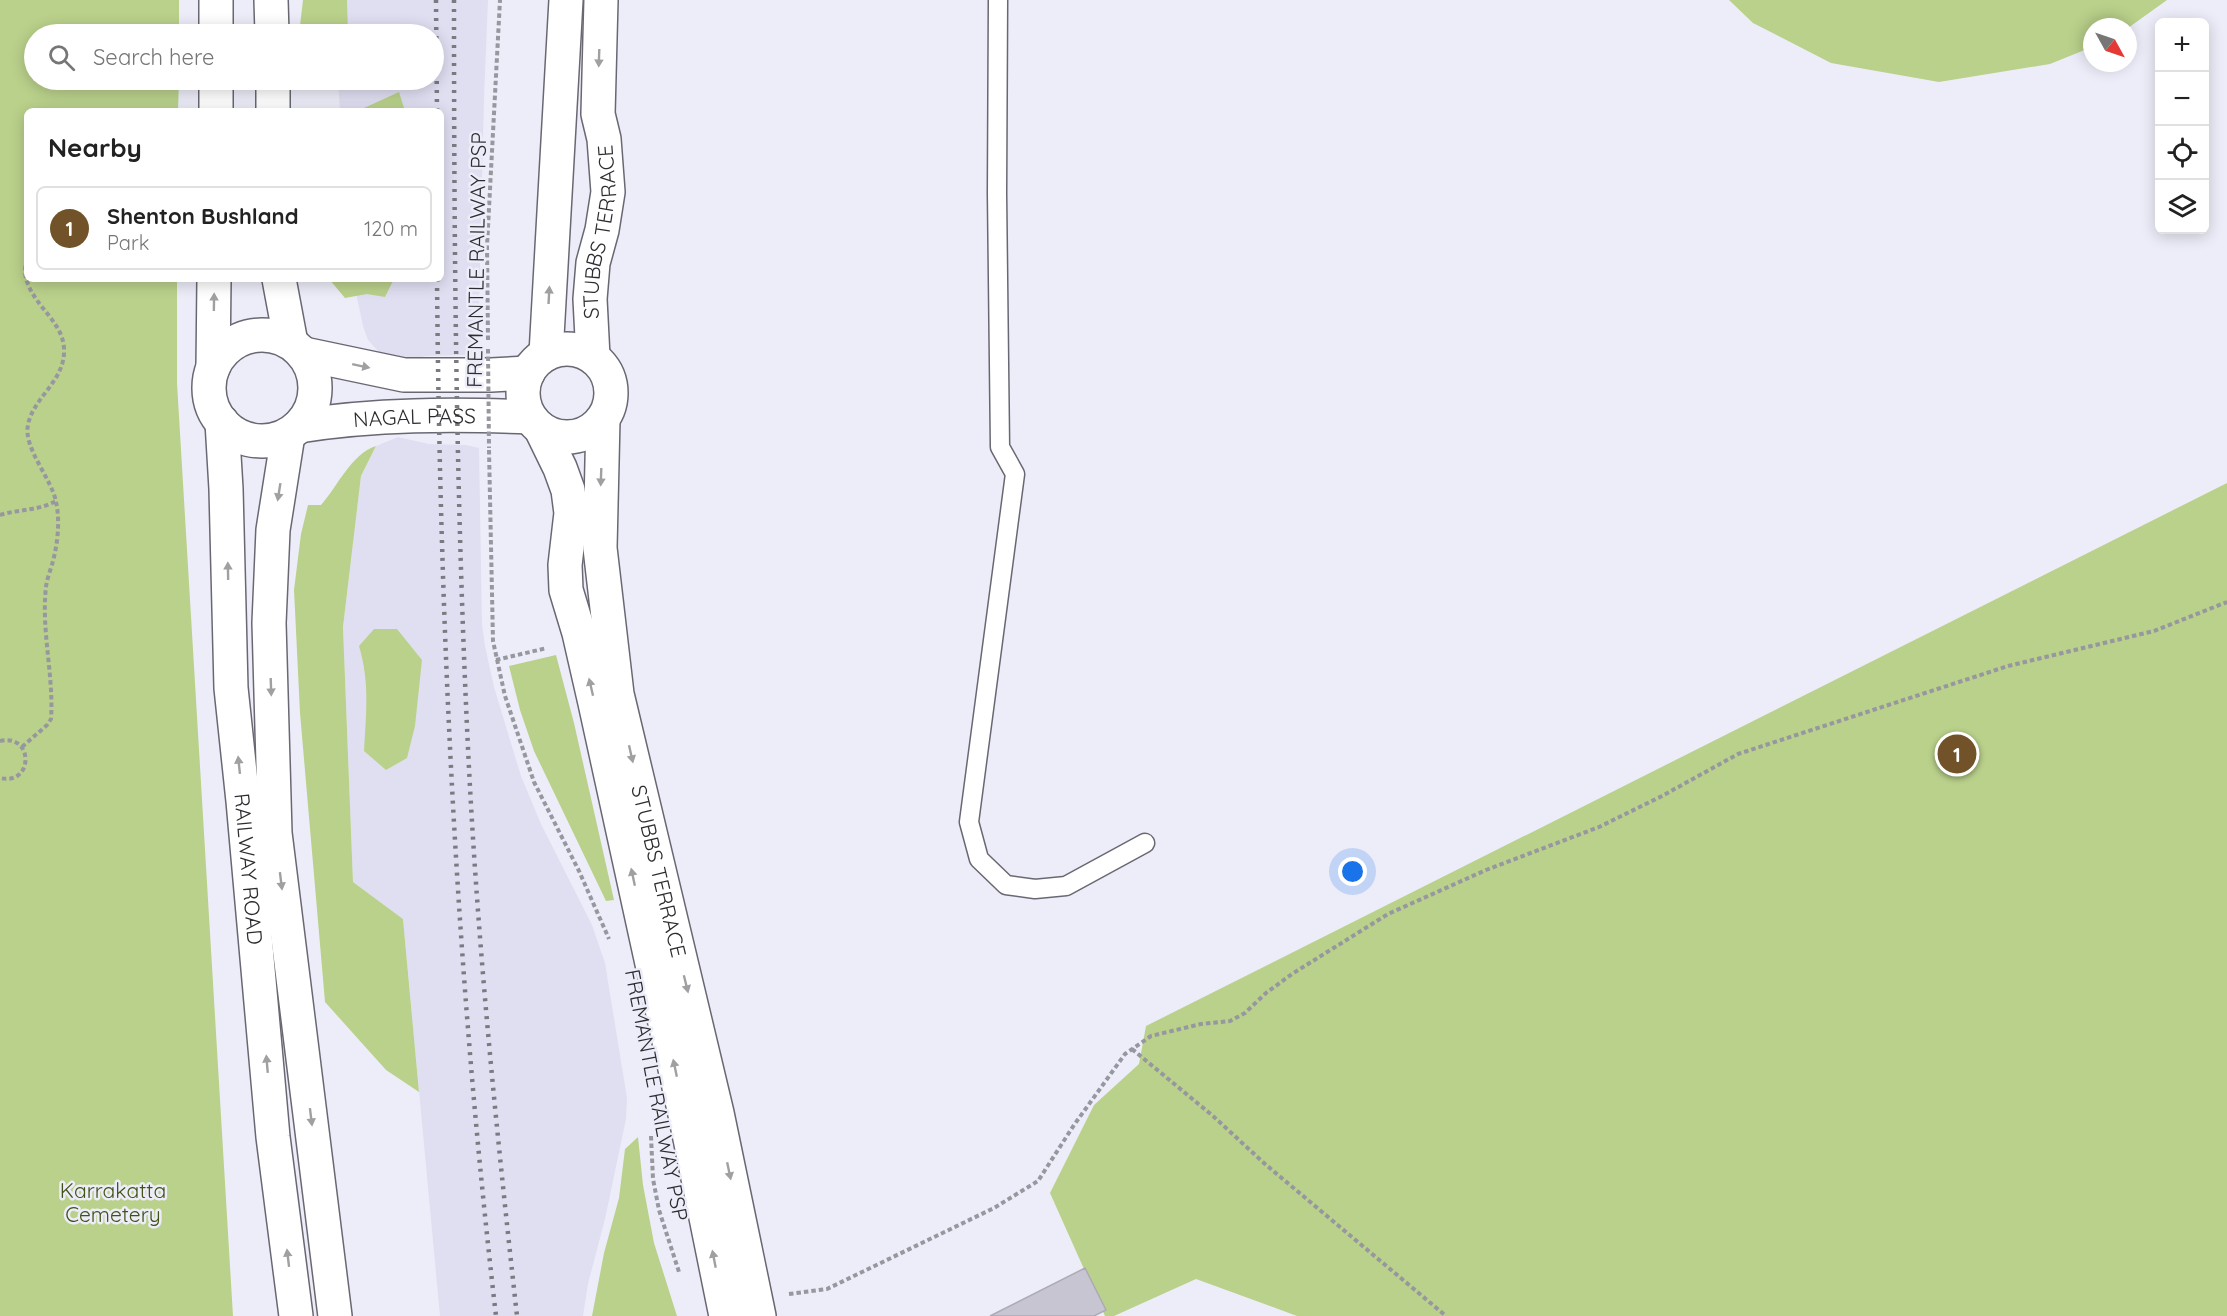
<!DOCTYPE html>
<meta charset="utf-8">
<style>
body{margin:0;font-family:Quicksand,sans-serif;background:#f6f6f6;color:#222}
.controls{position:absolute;right:18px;top:18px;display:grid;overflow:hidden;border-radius:9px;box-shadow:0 3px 15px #0003}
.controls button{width:54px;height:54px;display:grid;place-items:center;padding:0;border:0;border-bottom:2px solid #e0e0e0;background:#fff;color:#222;font:30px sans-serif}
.compass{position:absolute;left:2083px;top:18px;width:54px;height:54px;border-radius:50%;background:#fff;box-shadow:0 3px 15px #0003;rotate:130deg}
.you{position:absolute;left:1353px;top:872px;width:21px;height:21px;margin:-15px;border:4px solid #fff;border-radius:50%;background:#1a73e8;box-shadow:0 0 0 9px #1a73e833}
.badge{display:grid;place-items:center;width:39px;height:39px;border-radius:50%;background:#725228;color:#fff;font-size:20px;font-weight:700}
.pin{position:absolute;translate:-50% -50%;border:3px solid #fff;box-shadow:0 2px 6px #0006}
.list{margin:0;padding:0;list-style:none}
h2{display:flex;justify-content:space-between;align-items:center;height:78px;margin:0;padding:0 24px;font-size:26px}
h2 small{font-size:20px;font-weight:400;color:#767676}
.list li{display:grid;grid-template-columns:39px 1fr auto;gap:18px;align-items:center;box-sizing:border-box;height:84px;margin:0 12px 12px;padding:0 12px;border:2px solid #e0e0e0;border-radius:9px}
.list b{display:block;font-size:22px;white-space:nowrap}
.list p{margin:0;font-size:20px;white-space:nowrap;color:#767676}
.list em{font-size:20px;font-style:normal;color:#767676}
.icon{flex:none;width:33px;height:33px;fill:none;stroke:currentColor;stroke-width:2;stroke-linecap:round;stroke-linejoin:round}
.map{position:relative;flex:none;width:2227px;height:1316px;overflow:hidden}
.search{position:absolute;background:#fff;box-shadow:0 3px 15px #0003;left:24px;top:24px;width:420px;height:66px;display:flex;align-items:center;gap:15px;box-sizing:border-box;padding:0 21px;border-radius:33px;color:#767676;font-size:22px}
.panel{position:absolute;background:#fff;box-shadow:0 3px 15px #0003;left:24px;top:108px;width:420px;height:174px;border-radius:9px}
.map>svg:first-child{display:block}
.built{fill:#e0dff2}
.green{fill:#bad18b}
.building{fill:#c6c5d1;stroke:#acabb6;stroke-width:1.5}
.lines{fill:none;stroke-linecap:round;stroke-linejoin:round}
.service-casing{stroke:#696872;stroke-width:21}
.primary-casing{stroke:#696872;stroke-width:36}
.path{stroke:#97979f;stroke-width:4;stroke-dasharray:4.5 3;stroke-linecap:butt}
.service{stroke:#fff;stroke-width:18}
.primary{stroke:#fff;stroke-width:33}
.rail{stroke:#7a7a81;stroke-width:4.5;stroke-dasharray:3 6;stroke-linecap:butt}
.path-bridge{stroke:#97979f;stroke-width:4;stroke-dasharray:4.5 3;stroke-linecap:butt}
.oneway{fill:#a0a0a2}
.labels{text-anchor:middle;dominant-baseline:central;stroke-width:5;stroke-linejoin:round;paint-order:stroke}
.street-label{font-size:21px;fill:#2d2d31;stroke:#ededf9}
.park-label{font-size:21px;fill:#425117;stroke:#ededf9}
</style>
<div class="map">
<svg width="2227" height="1316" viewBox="0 0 2227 1316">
<rect width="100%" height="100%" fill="#ededf9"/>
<!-- built -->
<path class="built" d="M 335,0 L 488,0 L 484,98 L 478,350 L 465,355 L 427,356 L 399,361 L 378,351 L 368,340 L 363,326 L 353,279 L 441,279 L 441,111 L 340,111 L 338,80 L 434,80 L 434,34 L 336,34 Z
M 398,437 L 429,444 L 466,445 L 479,448 L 482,624 L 485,646 L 494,687 L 521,776 L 541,824 L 592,925 L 605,963 L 627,1098 L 626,1119 L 605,1219 L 588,1284 L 583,1316 L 440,1316 L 403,919 L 353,882 L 343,627 L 361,476 L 376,446 Z"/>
<!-- green -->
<path class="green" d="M 0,0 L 179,0 L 179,34 L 34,34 L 34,80 L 179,80 L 178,111 L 27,111 L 27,279 L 177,279 L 177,383 L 233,1316 L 0,1316 Z
M 303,0 L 347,0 L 348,34 L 299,34 Z
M 1729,0 L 2167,0 L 2128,28 L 2092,27 L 2092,47 L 2050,64 L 1939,82 L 1831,63 L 1753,23 Z
M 399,92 L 405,111 L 360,111 L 364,108 Z
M 329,279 L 394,279 L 385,297 L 367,294 L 345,298 Z
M 376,446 L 361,476 L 343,627 L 353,882 L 403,919 L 419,1092 L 386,1070 L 325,1002 L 300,713 L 294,590 L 301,534 L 308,505 L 321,505 C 338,486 351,454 376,446 Z
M 2227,483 L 2227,1316 L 1297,1316 L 1196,1279 L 1114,1316 L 1105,1316 L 1050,1193 L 1094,1105 L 1139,1064 L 1146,1026 Z
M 374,629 L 397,629 L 422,660 L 415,726 L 407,758 L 386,770 L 364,751 C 366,713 370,683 359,646 Z
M 556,655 L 574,723 L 614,900 L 606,901 L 534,751 L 520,710 L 509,666 Z
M 638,1137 L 643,1185 L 654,1243 L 677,1316 L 592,1316 L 604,1253 L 619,1198 L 625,1149 Z"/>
<!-- building -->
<path class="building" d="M 1085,1268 L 1106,1310 L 1094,1316 L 990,1316 Z"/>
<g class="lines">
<defs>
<path id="service" d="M 998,0 L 997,193 L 1000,447 L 1015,474 L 969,822 L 979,859 L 1006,885 L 1035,889 L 1066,886 L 1145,843"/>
<g id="primary">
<path d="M 271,0 L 272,34"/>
<path d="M 216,34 L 216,0"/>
<path d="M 273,80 L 273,111"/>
<path d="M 216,111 L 216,80"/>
<path d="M 279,279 L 291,343"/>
<circle cx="262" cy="388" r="53"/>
<circle cx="567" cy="393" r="44"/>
<path d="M 304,354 L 404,375 L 491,375 L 528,373"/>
<path d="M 546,354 L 566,0"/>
<path id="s1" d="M 593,357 L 590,299 L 593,263 L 602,230 L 608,192 L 604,139 L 598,114 L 601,0"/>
<path d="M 213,368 L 214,279"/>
<path id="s2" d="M 603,419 L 600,548 L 617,694 L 717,1113 L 759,1316"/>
<path id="s3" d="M 222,422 L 226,489 L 231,688 L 243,801 L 273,1137 L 296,1316"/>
<path id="s4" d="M 299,426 C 376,414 452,414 529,417"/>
<path d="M 541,429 L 560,468 L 568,490 L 571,513 L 565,565 L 566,590 L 579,633 L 595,703 L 686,1119 L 726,1316"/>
<path d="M 288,435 L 273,530 L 269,623 L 275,833 L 335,1316"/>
</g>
</defs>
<!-- service casing -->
<use href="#service" class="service-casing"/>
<!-- primary casing -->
<use href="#primary" class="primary-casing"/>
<!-- path -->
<path class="path" d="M 488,340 L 487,246 L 500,0
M 489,450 L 493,641 L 505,696 L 534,782 L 579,871 L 609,939
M 0,515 C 19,509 38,511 56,501
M 496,660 L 547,648
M 0,741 C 34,733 34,786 0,778
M 22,747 L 47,725 L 51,719 C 54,676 41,631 46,587 C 47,578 51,569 53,561 C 58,542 60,520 56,502 C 52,479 23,448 28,425 C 33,397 66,381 64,348 C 62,320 33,306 26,278 C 24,271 26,262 27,255
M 1132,1049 L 1213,1116 L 1265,1164 L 1446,1316
M 651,1136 L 653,1179 L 659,1210 L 679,1272
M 789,1294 L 827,1289 L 994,1208 L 1038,1181 L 1074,1125 L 1125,1054 L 1151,1036 L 1201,1024 L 1230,1021 L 1245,1013 L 1266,993 L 1292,974 L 1388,914 L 1486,870 L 1599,827 L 1662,796 L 1738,754 L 2008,666 L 2154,631 L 2227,602"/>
<!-- service -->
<use href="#service" class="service"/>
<!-- primary -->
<use href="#primary" class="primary"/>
<!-- rail -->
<path class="rail" d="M 436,0 L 437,111
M 454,0 C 454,250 456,499 468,748 C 477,938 496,1127 517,1316
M 437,279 C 440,625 456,972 496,1316"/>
<!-- path-bridge -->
<path class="path-bridge" d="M 488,349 L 489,448"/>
</g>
<!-- one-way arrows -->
<defs><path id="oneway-solid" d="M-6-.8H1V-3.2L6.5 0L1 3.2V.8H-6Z" transform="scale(1.5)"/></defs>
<g class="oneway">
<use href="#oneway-solid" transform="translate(599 58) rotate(92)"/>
<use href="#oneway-solid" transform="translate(549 295) rotate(-87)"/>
<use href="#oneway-solid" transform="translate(214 302) rotate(-89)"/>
<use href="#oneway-solid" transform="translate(361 366) rotate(12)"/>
<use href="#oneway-solid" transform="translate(601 477) rotate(92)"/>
<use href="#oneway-solid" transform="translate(279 492) rotate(99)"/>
<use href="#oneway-solid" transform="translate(228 571) rotate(-91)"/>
<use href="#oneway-solid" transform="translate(271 687) rotate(88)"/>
<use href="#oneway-solid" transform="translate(591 687) rotate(-103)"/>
<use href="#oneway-solid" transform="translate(631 754) rotate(77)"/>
<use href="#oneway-solid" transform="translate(239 765) rotate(-96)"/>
<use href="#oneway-solid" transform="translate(633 877) rotate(-102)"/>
<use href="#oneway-solid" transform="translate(281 881) rotate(83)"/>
<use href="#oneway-solid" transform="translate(686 984) rotate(76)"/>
<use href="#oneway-solid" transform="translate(267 1064) rotate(-95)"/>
<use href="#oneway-solid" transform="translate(675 1068) rotate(-102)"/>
<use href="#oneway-solid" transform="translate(311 1117) rotate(83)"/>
<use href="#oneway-solid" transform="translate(729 1171) rotate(78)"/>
<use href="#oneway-solid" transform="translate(288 1258) rotate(-97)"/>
<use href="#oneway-solid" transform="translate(714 1259) rotate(-101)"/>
</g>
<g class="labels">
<!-- street labels -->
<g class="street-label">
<text stroke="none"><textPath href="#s1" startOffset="126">STUBBS TERRACE</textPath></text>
<text transform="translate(476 260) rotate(-89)">FREMANTLE RAILWAY PSP</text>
<text stroke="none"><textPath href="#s4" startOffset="116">NAGAL PASS</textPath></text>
<text stroke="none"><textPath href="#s3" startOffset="448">RAILWAY ROAD</textPath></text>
<text stroke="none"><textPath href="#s2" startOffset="458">STUBBS TERRACE</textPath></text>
<text transform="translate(657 1095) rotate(79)">FREMANTLE RAILWAY PSP</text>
</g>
<!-- park labels -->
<g class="park-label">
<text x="113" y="1190">Karrakatta<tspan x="113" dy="24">Cemetery</tspan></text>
</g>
</g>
</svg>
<div class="controls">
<button>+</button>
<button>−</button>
<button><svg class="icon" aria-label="locate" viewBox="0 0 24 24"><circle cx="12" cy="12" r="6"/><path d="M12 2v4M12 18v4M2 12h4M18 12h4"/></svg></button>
<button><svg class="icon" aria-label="layers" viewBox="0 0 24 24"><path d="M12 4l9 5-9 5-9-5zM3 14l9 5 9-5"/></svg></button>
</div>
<svg class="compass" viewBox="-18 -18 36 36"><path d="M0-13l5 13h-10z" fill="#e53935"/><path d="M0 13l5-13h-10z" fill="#767676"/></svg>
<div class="you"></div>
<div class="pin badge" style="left:1957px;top:754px">1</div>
<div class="search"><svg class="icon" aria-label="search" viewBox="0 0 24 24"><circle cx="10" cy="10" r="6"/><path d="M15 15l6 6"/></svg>Search here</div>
<section class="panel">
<h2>Nearby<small></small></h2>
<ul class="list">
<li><span class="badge">1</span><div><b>Shenton Bushland</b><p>Park</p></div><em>120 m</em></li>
</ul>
</section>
</div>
